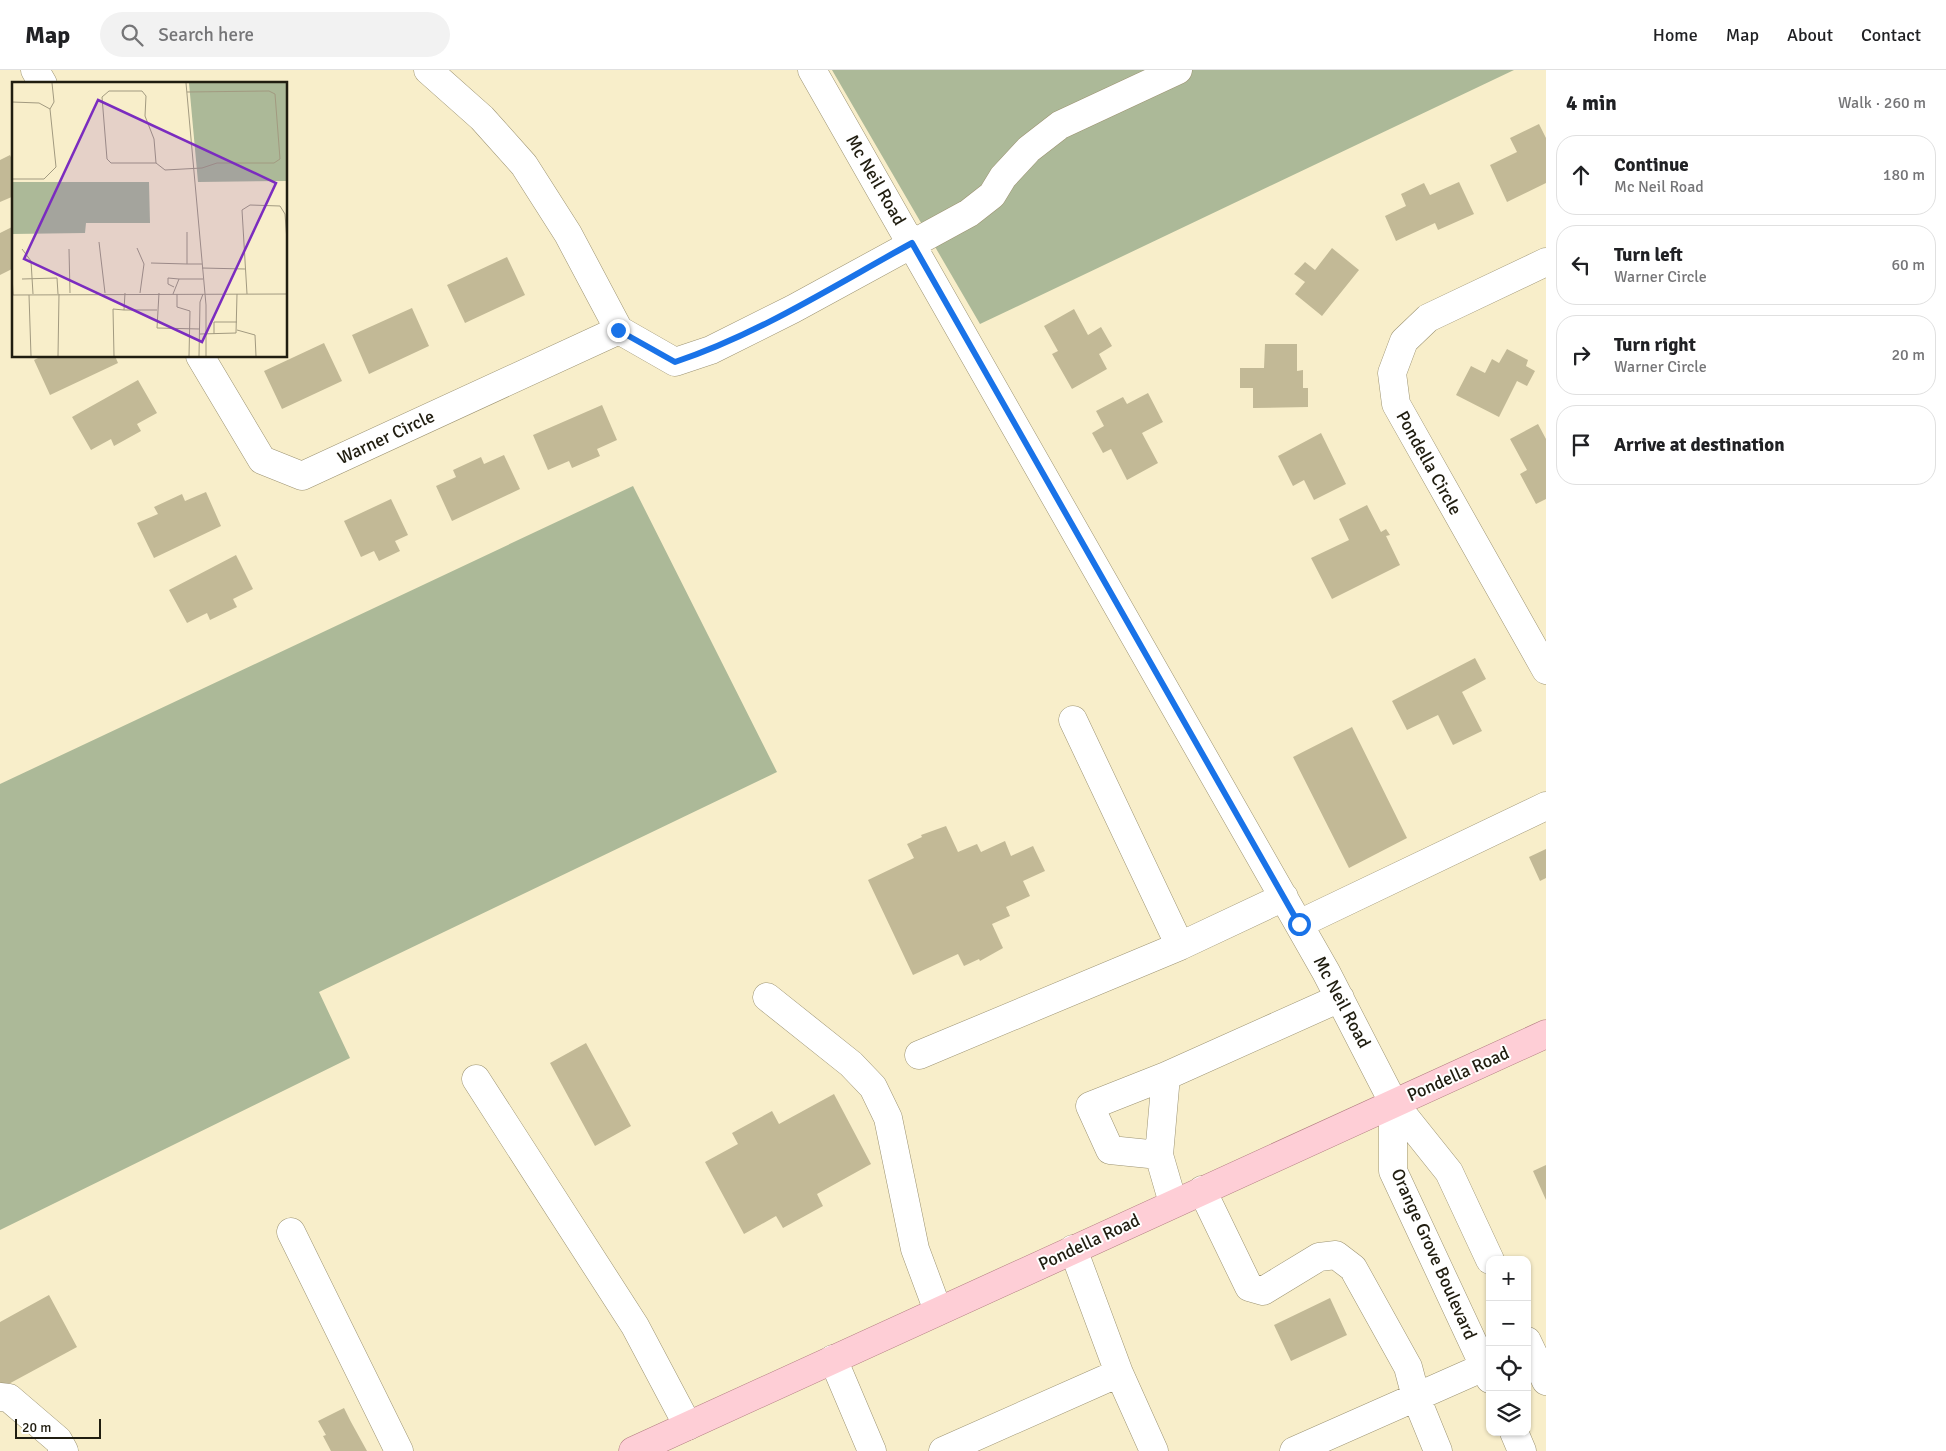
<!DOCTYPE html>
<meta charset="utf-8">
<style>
body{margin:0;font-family:Signika,sans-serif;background:#f2f2f2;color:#202124}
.controls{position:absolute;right:15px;bottom:15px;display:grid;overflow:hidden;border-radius:10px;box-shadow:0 1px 4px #0004}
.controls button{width:45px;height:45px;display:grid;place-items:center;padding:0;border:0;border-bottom:1px solid #e0e0e0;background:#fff;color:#202124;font:25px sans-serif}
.scale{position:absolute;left:15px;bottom:12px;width:86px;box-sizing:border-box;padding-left:5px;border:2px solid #201d10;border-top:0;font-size:14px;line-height:18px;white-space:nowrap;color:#201d10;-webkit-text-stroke:4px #fff;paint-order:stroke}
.stop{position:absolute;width:15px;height:15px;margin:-11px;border:4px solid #1a73e8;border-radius:50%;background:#fff}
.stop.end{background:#1a73e8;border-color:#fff;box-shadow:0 1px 5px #0008}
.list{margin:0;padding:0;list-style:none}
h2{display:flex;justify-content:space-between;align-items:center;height:65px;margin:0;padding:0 20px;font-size:21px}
h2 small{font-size:16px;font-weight:400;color:#757577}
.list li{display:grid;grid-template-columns:32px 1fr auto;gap:15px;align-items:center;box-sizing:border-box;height:80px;margin:0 10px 10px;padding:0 10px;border:1px solid #e0e0e0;border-radius:20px}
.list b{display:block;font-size:19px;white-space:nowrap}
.list p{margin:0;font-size:16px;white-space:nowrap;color:#757577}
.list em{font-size:16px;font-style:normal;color:#757577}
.icon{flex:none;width:28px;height:28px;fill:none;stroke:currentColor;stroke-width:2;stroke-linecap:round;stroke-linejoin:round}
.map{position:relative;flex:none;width:1546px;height:1381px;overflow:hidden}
header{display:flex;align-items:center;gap:30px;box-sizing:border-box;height:70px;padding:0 25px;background:#fff;border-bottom:1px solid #e0e0e0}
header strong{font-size:24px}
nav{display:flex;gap:28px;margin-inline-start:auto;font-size:18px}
.search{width:350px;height:45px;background:#f2f2f2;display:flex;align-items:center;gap:12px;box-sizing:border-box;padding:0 18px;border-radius:28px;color:#757577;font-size:19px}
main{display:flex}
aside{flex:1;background:#fff}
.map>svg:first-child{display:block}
.forest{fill:#acb998}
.building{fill:#c2b996}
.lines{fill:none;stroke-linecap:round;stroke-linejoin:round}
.minor-casing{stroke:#9c9372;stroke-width:29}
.major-casing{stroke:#b07b7f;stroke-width:29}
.minor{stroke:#fff;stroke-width:28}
.major{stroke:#feced6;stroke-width:28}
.route{stroke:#1a73e8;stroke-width:6}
.labels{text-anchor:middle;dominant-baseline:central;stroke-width:4;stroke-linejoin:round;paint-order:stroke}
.street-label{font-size:18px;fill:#201d10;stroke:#fff}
.inset-road{fill:none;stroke:#a29a80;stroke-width:1}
.view{fill:#7b2cbf;fill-opacity:0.15;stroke:#7b2cbf;stroke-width:2.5}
.inset-edge{fill:none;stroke:#201d10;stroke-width:2.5}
</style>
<header>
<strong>Map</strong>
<div class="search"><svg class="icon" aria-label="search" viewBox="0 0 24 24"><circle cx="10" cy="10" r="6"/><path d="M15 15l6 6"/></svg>Search here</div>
<nav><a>Home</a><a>Map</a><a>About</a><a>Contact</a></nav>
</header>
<main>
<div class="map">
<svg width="1546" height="1381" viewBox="0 0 1546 1381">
<rect width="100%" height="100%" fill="#f8eeca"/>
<!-- forest -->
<path class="forest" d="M 832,0 L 1514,0 L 980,254 Z
M 633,416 L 777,702 L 319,922 L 350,988 L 0,1160 L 0,714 Z"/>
<!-- building -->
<path class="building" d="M 1539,54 L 1546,68 L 1546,113 L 1507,132 L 1490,95 L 1517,82 L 1510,68 Z
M 10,85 L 14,94 L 14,126 L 0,132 L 0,90 Z
M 1459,112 L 1474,144 L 1438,160 L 1435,153 L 1396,171 L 1385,146 L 1406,136 L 1401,124 L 1424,113 L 1430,125 Z
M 14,156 L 14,198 L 0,205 L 0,163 Z
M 1332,178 L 1359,200 L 1322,246 L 1295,224 L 1305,212 L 1294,204 L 1305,192 L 1315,200 Z
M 507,187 L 525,225 L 465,253 L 447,215 Z
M 412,238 L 429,276 L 369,304 L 352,265 Z
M 1074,239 L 1088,265 L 1101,257 L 1112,276 L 1099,284 L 1107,299 L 1072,319 L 1052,284 L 1058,281 L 1044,256 Z
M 324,273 L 342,311 L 282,339 L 264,301 Z
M 1265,274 L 1297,274 L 1297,301 L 1303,300 L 1303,318 L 1308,318 L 1308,337 L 1253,338 L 1253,318 L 1240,318 L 1240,298 L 1264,298 Z
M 1507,279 L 1528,290 L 1526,296 L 1535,301 L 1527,316 L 1517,311 L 1499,347 L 1456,325 L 1471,296 L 1485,303 L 1492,289 L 1499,293 Z
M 42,286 L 115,286 L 118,293 L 50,325 L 34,290 Z
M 138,310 L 157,343 L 137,354 L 141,361 L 114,376 L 111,369 L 91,380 L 72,347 Z
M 1148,323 L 1163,352 L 1142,363 L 1158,393 L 1127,410 L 1111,379 L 1103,383 L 1092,363 L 1104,356 L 1096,341 L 1123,327 L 1127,334 Z
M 602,335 L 617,370 L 597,379 L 600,386 L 572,398 L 569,391 L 548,400 L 533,365 Z
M 1538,354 L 1546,369 L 1546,429 L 1536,434 L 1520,404 L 1527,400 L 1510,369 Z
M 1321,363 L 1346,414 L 1314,430 L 1304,410 L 1293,416 L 1278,386 Z
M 504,385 L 520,419 L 452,451 L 436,416 L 456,407 L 453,400 L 481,387 L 484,394 Z
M 206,422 L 221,456 L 154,488 L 137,453 L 158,444 L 154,437 L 182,424 L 185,431 Z
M 391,429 L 408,465 L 395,471 L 400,481 L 379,491 L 374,481 L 361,487 L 344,451 Z
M 1367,435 L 1381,462 L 1386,459 L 1390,465 L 1386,466 L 1400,495 L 1332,529 L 1311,488 L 1349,470 L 1339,449 Z
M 236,485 L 253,519 L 233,529 L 237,537 L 210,550 L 207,543 L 187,553 L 169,520 Z
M 1475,588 L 1486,609 L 1462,622 L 1482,661 L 1453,675 L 1438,645 L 1407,660 L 1392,631 Z
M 1352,657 L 1407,768 L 1349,798 L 1293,687 Z
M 946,756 L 958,782 L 977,774 L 981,782 L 1005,771 L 1011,786 L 1033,776 L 1045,801 L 1023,811 L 1030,826 L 1006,837 L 1010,846 L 992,854 L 1003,878 L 980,891 L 979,889 L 964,896 L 958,884 L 913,905 L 868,810 L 914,788 L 907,774 L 922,767 L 921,765 Z
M 1546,779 L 1546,808 L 1540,811 L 1529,787 Z
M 586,973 L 631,1056 L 595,1076 L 550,993 Z
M 834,1024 L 871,1094 L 817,1124 L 823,1136 L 783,1158 L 776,1146 L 744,1164 L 705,1092 L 738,1074 L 732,1063 L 772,1041 L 779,1054 Z
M 1546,1095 L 1546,1130 L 1533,1101 Z
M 49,1225 L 77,1277 L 3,1317 L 0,1312 L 0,1252 Z
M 1330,1228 L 1347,1265 L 1291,1291 L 1274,1255 Z
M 344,1338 L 351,1352 L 367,1381 L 331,1381 L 323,1366 L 326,1365 L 318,1351 Z"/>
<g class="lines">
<defs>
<path id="minor" d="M 35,0 L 43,14
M 812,0 L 1326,902 L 1393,1032 L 1449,1102 L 1490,1190
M 1546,192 L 1428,248 L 1404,271 L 1392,303 L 1396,334 L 1546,600
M 619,260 L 675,292 L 711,280 L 793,239 L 969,143 L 992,125 L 1003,107 L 1029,79 L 1060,55 L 1178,0
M 200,286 L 262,390 L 302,406 L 619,260 L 568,164 L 524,95 L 482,48 L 428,0
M 1073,650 L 1180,876 L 1284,827
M 1299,854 L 1546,736
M 767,927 L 851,994 L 873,1017 L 888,1048 L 915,1179 L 938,1241
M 919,985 L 1180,876
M 476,1009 L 635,1256 L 688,1356
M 1393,1032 L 1393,1101 L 1490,1309
M 1159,1085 L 1110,1080 L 1090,1036 L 1166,1006
M 1202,1120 L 1249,1217 L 1263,1221 L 1319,1187 L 1336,1185 L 1353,1198 L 1408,1297 L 1416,1327 L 1438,1381
M 1173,1133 L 1159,1085 L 1166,1006 L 1340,928
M 291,1162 L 399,1381
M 1073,1179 L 1119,1303 L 1154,1381
M 1527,1271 L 1546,1311
M 833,1289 L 872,1381
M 0,1327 L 9,1328 L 58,1370 L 64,1381
M 1514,1362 L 1522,1381
M 943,1381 L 1119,1303
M 1294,1381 L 1484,1297"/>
<path id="major" d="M 633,1381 L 1546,964"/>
</defs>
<!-- minor casing -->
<use href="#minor" class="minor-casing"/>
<!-- major casing -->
<use href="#major" class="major-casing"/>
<!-- minor -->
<use href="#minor" class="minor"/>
<!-- major -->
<use href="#major" class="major"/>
</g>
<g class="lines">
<!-- route -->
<path class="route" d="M 618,260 L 675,292 C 759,264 835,215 912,173 L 1299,854"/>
</g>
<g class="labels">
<!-- street labels -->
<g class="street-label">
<text transform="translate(876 110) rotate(60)">Mc Neil Road</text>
<text transform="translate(386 367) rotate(-25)">Warner Circle</text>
<text transform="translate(1429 393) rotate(61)">Pondella Circle</text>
<text transform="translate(1342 932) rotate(62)">Mc Neil Road</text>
<text transform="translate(1458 1004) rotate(-24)">Pondella Road</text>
<text transform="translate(1089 1172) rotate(-25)">Pondella Road</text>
<text transform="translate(1434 1184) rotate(66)">Orange Grove Boulevard</text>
</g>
</g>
<!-- overview -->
<g transform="translate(12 12)">
<rect width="275" height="275" fill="#f8eeca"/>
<path d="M 177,1 L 275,1 L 275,99 L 186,100 ZM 0,100 L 137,100 L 138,141 L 74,141 L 73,151 L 0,152 Z" fill="#acb998"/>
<path class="inset-road" d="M 174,1 L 194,223 L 194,274M 97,9 L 130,9 L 134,14 L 133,34 L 142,57 L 144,81 L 99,81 L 95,77 L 90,15 ZM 0,20 L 27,21 L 38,27 L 44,85 L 32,97 L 0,97M 38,27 L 42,20 L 40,1M 144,81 L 153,88 L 190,86 L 205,81 L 262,81 L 268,77 L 263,12 L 257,9 L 175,10M 175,150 L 175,182 L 190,182M 87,160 L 93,211M 125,166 L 132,182 L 128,211M 10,167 L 19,179 L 21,212M 57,167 L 58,211M 139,181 L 175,182M 190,186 L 233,187M 0,191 L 1,213M 10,197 L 45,196 L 46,212M 162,205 L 156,202 L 156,196 L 167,197M 147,211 L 145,246 L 188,247M 161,212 L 167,197 L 191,197M 165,212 L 165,225 L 178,229 L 177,274M 235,212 L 230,128 L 238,123 L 268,124 L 273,132 L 275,159M 0,213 L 275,212M 17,213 L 19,274M 112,228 L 145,228M 225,248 L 243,253 L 244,274M 188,252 L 224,251 L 225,212M 202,252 L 202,240 L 225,240M 46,274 L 47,212M 102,274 L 101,227 L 112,228 L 113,211M 187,274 L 188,220 L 191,212"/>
<path class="view" d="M 86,18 L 264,101 L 190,260 L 12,177 Z"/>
<rect width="275" height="275" class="inset-edge"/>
</g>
</svg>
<div class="controls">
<button>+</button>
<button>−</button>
<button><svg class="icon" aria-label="locate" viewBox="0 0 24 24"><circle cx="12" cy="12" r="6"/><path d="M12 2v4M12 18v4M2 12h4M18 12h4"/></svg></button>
<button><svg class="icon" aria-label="layers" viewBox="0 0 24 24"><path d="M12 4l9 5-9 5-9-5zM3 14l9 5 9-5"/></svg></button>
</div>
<div class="scale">20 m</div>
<div class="stop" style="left:1299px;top:854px"></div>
<div class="stop end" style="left:618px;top:260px"></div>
</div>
<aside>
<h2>4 min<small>Walk · 260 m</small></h2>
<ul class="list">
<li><svg class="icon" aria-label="ahead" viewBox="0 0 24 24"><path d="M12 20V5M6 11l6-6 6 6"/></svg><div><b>Continue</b><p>Mc Neil Road</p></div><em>180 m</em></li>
<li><svg class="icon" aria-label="left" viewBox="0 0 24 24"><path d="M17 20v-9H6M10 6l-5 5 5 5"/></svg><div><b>Turn left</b><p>Warner Circle</p></div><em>60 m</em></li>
<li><svg class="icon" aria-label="right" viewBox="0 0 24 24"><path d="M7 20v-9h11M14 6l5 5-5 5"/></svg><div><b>Turn right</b><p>Warner Circle</p></div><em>20 m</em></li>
<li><svg class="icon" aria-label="arrive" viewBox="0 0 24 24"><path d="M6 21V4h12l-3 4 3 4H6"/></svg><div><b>Arrive at destination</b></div></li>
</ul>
</aside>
</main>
